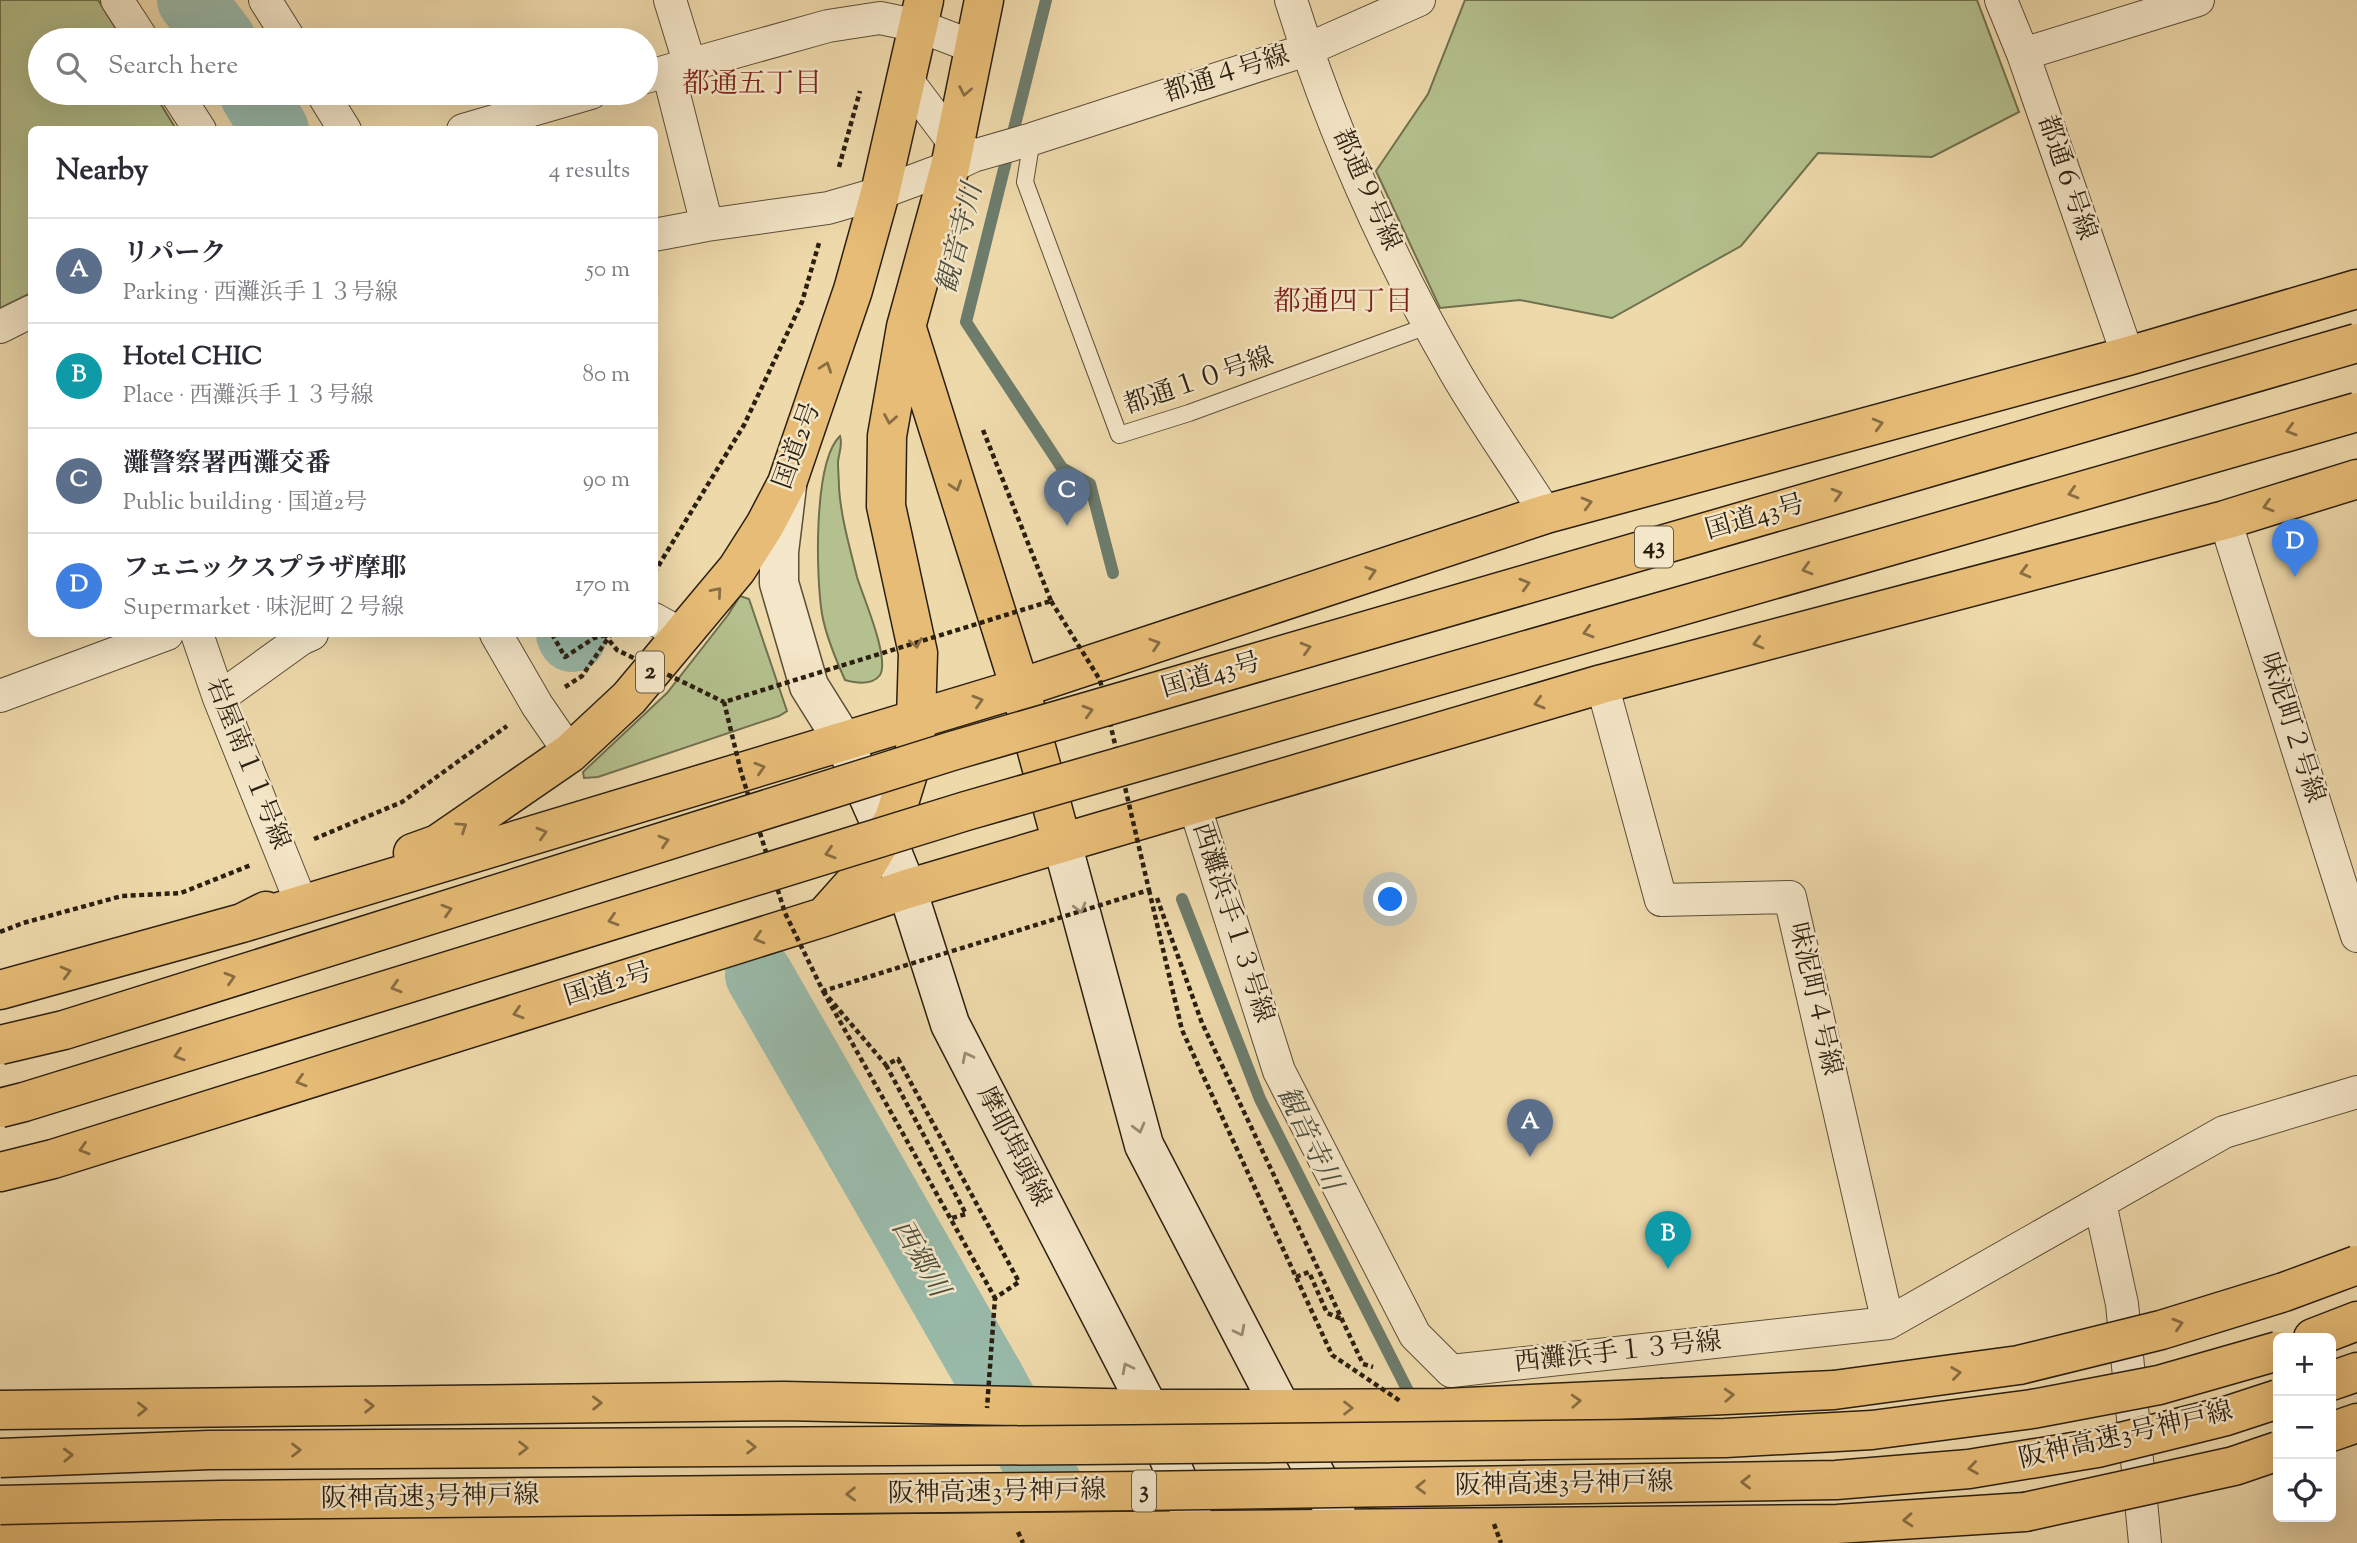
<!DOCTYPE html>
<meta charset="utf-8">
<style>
body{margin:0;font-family:"Sorts Mill Goudy","Noto Serif JP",serif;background:#f2f2f3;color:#2b2b33}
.controls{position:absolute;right:21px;bottom:21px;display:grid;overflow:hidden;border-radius:10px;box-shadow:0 7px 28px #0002}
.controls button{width:63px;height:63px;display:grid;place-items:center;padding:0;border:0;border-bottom:2px solid #e1e1e2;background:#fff;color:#2b2b33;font:35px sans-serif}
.you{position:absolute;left:1391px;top:900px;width:24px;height:24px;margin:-18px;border:5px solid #fff;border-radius:50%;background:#1a73e8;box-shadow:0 0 0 10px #1a73e833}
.badge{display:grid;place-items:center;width:46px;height:46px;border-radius:50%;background:#8f2418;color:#fff;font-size:23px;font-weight:700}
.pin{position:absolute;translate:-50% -58px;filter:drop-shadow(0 2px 4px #0008)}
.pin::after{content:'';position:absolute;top:37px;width:24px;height:21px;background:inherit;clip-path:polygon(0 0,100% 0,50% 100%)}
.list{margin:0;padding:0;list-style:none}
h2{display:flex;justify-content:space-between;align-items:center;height:91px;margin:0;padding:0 28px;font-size:30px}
h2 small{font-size:23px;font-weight:400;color:#7c7c81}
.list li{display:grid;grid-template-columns:46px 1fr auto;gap:21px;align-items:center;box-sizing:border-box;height:105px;padding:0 28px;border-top:2px solid #e1e1e2}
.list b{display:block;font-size:26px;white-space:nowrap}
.list p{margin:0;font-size:23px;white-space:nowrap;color:#7c7c81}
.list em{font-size:23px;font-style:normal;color:#7c7c81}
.icon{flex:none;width:38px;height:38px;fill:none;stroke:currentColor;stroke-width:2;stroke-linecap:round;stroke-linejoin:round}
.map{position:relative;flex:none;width:2357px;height:1543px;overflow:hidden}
.search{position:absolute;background:#fff;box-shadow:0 7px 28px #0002;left:28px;top:28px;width:630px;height:77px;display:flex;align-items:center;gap:18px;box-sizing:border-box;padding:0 24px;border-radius:38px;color:#7c7c81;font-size:26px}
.panel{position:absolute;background:#fff;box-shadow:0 7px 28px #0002;left:28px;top:126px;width:630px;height:511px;border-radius:10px}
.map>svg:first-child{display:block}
.green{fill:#b4c08d;stroke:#70704e;stroke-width:2}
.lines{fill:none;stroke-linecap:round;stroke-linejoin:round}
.stream{stroke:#6d7c6c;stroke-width:12}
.river{stroke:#99baaa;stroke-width:68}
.service-casing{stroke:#5c4e37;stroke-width:18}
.minor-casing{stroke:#5c4e37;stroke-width:34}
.tertiary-casing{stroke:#5c4e37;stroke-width:41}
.secondary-casing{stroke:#2b1f10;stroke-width:41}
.trunk-casing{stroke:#2b1f10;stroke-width:41}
.motorway-casing{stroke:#2b1f10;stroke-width:41}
.path{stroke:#2b1f10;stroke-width:4.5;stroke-dasharray:5 3.5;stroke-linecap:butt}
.service{stroke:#f4e6c8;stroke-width:16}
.minor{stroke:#f4e6c8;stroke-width:32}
.tertiary{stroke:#f4e6c8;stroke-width:38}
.secondary{stroke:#f4e6c8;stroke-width:38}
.trunk{stroke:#e7bc76;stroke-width:38}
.motorway{stroke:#e7bc76;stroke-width:38}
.trunk-bridge-casing{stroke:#2b1f10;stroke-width:41;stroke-linecap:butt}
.motorway-bridge-casing{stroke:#2b1f10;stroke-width:41;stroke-linecap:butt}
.path-bridge{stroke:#2b1f10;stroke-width:4.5;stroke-dasharray:5 3.5;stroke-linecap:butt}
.trunk-bridge{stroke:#e7bc76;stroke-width:38}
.motorway-bridge{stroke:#e7bc76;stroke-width:38}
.oneway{stroke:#896e43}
.oneway2{stroke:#9a8c75}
.labels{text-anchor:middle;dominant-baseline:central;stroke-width:5;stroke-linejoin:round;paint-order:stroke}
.shield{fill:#f4e6c8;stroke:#675b47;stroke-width:2}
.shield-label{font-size:24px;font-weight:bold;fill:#2b1f10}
.street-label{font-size:26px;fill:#2b1f10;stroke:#f4e6c8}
.neighbourhood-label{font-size:28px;fill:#7a1f14;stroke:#f4e6c8}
.water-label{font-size:28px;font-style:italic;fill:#4c4e3e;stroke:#f4e6c8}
</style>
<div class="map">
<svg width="2357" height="1543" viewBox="0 0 2357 1543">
<rect width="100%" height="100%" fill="#eed9ab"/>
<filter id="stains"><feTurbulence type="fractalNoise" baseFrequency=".00286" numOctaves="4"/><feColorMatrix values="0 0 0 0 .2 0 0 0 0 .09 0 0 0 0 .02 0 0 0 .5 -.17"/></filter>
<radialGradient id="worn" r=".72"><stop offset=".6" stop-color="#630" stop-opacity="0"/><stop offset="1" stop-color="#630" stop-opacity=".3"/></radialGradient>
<!-- green -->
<path class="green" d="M 0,0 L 98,0 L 123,40 L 40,40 L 40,93 L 154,93 L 176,129 L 32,130 L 31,293 L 0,308 Z
M 1465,0 L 1977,0 L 2019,112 L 1932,157 L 1818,153 L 1741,246 L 1612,318 L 1520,300 L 1440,308 L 1376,171 L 1428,94 Z
M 840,436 C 843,445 839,452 838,462 C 838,470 839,480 839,488 C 841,518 850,548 857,577 C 863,597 890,658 880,675 C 872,686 856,683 845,680 C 836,660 826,637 822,614 C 816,577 813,462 840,436 Z
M 740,596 L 749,599 L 787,711 L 779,716 L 598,777 L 584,778 L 583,772 L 667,693 L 728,615 Z"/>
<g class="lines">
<!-- stream -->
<path class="stream" d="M 1046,0 L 966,322 L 1062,468 L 1090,484 L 1113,573
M 1182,899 L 1260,1099 L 1409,1393"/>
<!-- river -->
<path class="river" d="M 191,0 L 222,40
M 253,93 L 275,130
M 570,634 L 572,638
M 759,975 L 990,1378 L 1080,1543"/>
<defs>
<path id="service" d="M 1032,139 L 1025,182 L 1119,435 L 1189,413 L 1430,325"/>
<path id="minor" d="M 117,0 L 143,40
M 265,0 L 290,40
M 670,0 L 690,65
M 1291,0 C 1331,128 1387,254 1454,370 C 1482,419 1516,466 1546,514
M 2001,0 L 2023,54 L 2128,356
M 2023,54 L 2198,0
M 668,71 L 707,225 L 828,208 L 880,193 L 950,167 L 973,156 L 1032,139 L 1306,50 L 1419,0
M 646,77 L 828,26 L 880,18 L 919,26 L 974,47
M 906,79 L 955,144 L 969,153
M 176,93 L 200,130
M 322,93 L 345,130
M 463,130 L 591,93
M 654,235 L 707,225
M 0,327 L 32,311
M 2225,520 L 2357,936
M 654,619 L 681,634
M 197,634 L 219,698 L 298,895
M 496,634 L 537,705 L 570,753
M 1602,684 L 1661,900 L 1790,897 L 1888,1323
M 0,696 L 167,634
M 219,698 L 301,639 L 312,634
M 1194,804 L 1279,1071 L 1415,1335 L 1451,1371 L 1888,1323 L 2224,1132 L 2357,1092
M 2100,1203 L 2122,1304 L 2145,1543"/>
<path id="tertiary" d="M 787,486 L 779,552 L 779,583 L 809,686 L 844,742"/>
<path id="secondary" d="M 844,742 L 885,834 L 907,889 L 950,1024 L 1149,1409 L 1203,1543
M 1062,843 L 1144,1145 L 1336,1514"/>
<path id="trunk" d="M 908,332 L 1020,688 L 1062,843
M 413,853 L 438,844 L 570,753 L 629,698 L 737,569 L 765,525 L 787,483 L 853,290 L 880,193 L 924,0
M 825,916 L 858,879 L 894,819 L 915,751 L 918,653 L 886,506 L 887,436 L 906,327 L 950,167 L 984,0
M 242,923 L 1020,688 L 1546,514 L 2128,356 L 2357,289
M 0,990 L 242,923 L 266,911
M 0,1172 L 53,1159 L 824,917 L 907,889 L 1062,843 L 1602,684 L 2225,520 L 2357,479"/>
<path id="motorway" d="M 2313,1338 L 2357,1321
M 2331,1381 L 2357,1372
M 0,1410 L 784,1401 L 1149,1409 L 1280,1409 L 1445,1408 L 1661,1398
M 2331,1432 L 2357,1423
M 0,1540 L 374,1533 L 720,1535 L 1837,1524 L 2025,1512"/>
</defs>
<!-- service casing -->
<use href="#service" class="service-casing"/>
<!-- minor casing -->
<use href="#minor" class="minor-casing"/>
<!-- tertiary casing -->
<use href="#tertiary" class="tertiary-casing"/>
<!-- secondary casing -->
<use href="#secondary" class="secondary-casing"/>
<!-- trunk casing -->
<use href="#trunk" class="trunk-casing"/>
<!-- motorway casing -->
<use href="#motorway" class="motorway-casing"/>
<!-- path -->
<path class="path" d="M 839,167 L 860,91
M 983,430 L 1051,601
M 654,573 L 744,425 L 802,302 L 819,243
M 552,634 L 565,657 L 594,638 L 610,634
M 565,687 L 582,676 L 611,634
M 314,839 L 402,802 L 507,726
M 1157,898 L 1202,1023 L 1363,1364 L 1373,1367
M 0,932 L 23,923 L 122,896 L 181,893 L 251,865
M 823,991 L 995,1298
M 886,1065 L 966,1214 L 952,1218
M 1296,1277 L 1309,1272 L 1327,1313 L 1342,1319"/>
<!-- service -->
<use href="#service" class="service"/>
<!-- minor -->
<use href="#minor" class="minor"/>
<!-- tertiary -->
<use href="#tertiary" class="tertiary"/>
<!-- secondary -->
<use href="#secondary" class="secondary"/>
<!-- trunk -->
<use href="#trunk" class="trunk"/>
<!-- motorway -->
<use href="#motorway" class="motorway"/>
<defs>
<path id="trunk-bridge" d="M 0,1045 L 64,1030 L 952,751 L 2357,343
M 0,1108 L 24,1102 L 966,811 L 2357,412"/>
<path id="motorway-bridge" d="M 1661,1398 L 1834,1390 L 2019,1365 L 2161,1330 L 2284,1292 L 2357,1265
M 0,1458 L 209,1450 L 1083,1445 L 1725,1438 L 1872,1430 L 2032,1409 L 2159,1385 L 2278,1351
M 0,1505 L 221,1500 L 1138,1491 L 1836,1480 L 1969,1469 L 2097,1448 L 2226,1416 L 2278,1399
M 2025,1512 L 2234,1466 L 2278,1451"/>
</defs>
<!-- trunk-bridge casing -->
<use href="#trunk-bridge" class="trunk-bridge-casing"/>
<!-- motorway-bridge casing -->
<use href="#motorway-bridge" class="motorway-bridge-casing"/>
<!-- path-bridge -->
<path class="path-bridge" d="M 1051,601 L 1100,680 L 1149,890 L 823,991 L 785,913 L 741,772 L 724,702 Z
M 604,634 L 617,650 L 724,702
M 1149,890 L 1182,1030 L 1332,1355 L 1400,1401
M 823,991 L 886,1065 L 898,1059 L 1019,1282 L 995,1298 L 987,1408
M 1494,1524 L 1501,1543
M 1018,1532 L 1023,1543"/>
<!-- trunk-bridge -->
<use href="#trunk-bridge" class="trunk-bridge"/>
<!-- motorway-bridge -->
<use href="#motorway-bridge" class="motorway-bridge"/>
</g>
<!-- one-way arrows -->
<defs><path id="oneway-chevron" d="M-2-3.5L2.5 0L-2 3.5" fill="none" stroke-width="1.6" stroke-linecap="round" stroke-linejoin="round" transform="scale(1.75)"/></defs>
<g class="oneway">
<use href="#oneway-chevron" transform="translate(965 91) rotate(101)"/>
<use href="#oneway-chevron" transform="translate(826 367) rotate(-71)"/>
<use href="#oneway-chevron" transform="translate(890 419) rotate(100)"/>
<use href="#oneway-chevron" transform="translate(1878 424) rotate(-15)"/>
<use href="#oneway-chevron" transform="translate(2291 430) rotate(164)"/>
<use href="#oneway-chevron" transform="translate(956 486) rotate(72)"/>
<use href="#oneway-chevron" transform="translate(2073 493) rotate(164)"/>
<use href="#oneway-chevron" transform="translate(1837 494) rotate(-16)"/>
<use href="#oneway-chevron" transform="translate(1587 503) rotate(-15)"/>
<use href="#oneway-chevron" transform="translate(2268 506) rotate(163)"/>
<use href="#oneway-chevron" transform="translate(1807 569) rotate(164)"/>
<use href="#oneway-chevron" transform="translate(1371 572) rotate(-18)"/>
<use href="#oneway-chevron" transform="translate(2025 572) rotate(165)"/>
<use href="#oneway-chevron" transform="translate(1525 584) rotate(-16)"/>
<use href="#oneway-chevron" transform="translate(717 592) rotate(-49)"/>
<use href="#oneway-chevron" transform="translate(1588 632) rotate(164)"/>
<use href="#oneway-chevron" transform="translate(916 643) rotate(79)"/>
<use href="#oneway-chevron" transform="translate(1758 643) rotate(165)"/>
<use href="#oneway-chevron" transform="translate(1155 644) rotate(-18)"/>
<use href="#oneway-chevron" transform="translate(1306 648) rotate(-16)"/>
<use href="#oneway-chevron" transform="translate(978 701) rotate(-17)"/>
<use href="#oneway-chevron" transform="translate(1539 703) rotate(164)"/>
<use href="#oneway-chevron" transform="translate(1088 711) rotate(-16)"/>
<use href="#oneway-chevron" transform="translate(760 768) rotate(-17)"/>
<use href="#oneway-chevron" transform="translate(462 827) rotate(-34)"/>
<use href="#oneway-chevron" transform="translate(542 833) rotate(-17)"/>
<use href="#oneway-chevron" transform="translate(664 841) rotate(-17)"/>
<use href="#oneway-chevron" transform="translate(830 853) rotate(163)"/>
<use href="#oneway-chevron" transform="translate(447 910) rotate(-17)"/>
<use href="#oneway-chevron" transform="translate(613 920) rotate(163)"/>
<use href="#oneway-chevron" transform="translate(759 938) rotate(163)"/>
<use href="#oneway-chevron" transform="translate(66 972) rotate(-15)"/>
<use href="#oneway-chevron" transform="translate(230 978) rotate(-17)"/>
<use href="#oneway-chevron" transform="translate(396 987) rotate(163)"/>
<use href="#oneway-chevron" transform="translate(518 1013) rotate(163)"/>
<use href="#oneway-chevron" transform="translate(179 1055) rotate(163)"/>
<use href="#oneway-chevron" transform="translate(301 1081) rotate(163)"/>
<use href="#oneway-chevron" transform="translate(84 1149) rotate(163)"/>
<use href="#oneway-chevron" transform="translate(2178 1324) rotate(-17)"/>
<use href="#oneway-chevron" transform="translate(1956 1373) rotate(-8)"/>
<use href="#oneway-chevron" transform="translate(1729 1395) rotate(-3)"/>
<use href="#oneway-chevron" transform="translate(1576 1401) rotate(-3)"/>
<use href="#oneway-chevron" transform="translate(597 1403) rotate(-1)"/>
<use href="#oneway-chevron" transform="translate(369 1406) rotate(-1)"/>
<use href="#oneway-chevron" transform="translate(1348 1408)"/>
<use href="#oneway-chevron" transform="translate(142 1409) rotate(-1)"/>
<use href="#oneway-chevron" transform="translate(751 1447)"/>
<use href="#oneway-chevron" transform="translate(523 1448)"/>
<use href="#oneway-chevron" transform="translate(296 1450)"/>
<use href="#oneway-chevron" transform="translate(68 1455) rotate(-2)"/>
<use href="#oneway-chevron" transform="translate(1973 1468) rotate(172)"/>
<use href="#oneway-chevron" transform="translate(1746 1482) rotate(179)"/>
<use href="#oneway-chevron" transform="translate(1421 1487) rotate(179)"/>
<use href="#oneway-chevron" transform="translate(851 1494) rotate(179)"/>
<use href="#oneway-chevron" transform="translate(1908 1520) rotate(176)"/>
</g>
<g class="oneway2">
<use href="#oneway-chevron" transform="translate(1080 908) rotate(75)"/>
<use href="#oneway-chevron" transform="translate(967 1057) rotate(-117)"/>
<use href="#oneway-chevron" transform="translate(1139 1128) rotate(75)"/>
<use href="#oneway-chevron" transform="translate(1240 1331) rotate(63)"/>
<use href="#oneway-chevron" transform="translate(1127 1368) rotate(-117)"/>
</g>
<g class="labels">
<!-- shield labels -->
<g class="shield">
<rect x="1635" y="526.5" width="38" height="41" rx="5"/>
<rect x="636" y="651.5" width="28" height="41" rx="5"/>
<rect x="1132" y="1470.5" width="24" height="41" rx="5"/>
</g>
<g class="shield-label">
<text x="1654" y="547">43</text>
<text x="650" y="672">2</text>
<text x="1144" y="1491">3</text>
</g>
<!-- street labels -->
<g class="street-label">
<text transform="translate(1227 75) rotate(-18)">都通４号線</text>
<text transform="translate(2066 178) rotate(71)">都通６号線</text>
<text transform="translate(1366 190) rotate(66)">都通９号線</text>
<text transform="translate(1199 382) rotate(-19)">都通１０号線</text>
<text transform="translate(798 446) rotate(-70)">国道2号</text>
<text transform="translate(1755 518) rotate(-16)">国道43号</text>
<text transform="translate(1211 676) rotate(-16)">国道43号</text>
<text transform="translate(2291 728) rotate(72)">味泥町２号線</text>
<text transform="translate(247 764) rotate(68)">岩屋南１１号線</text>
<text transform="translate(1232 923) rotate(72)">西灘浜手１３号線</text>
<text transform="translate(608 985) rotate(-17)">国道2号</text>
<text transform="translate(1814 999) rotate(77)">味泥町４号線</text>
<text transform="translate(1013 1147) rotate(63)">摩耶埠頭線</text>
<text transform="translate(1618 1353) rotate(-6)">西灘浜手１３号線</text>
<text transform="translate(2126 1436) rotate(-13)">阪神高速3号神戸線</text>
<text transform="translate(1564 1485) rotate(-1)">阪神高速3号神戸線</text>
<text transform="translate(997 1493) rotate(-1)">阪神高速3号神戸線</text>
<text transform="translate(430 1498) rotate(-1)">阪神高速3号神戸線</text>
</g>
<!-- neighbourhood labels -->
<g class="neighbourhood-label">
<text x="752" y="85">都通五丁目</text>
<text x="1343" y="303">都通四丁目</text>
</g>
<!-- water labels -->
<g class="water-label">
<text transform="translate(961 239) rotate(-76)">観音寺川</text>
<text transform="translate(1308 1139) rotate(64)">観音寺川</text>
<text transform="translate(919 1259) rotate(60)">西郷川</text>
</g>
</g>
<rect width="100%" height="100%" filter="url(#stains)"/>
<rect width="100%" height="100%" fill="url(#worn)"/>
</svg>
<div class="controls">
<button>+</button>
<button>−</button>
<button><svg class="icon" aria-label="locate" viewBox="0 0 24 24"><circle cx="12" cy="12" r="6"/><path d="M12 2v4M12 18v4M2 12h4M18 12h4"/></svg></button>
</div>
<div class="you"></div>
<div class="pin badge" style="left:1530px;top:1157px;background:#5c6f8a">A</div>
<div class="pin badge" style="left:1668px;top:1269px;background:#0f9aa8">B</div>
<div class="pin badge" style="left:1067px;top:526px;background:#5c6f8a">C</div>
<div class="pin badge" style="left:2295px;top:577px;background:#3f7fe0">D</div>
<div class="search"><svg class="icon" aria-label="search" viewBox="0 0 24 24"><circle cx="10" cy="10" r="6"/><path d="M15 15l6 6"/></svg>Search here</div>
<section class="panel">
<h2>Nearby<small>4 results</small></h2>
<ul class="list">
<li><span class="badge" style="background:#5c6f8a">A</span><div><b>リパーク</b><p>Parking · 西灘浜手１３号線</p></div><em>50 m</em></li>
<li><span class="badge" style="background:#0f9aa8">B</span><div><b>Hotel CHIC</b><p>Place · 西灘浜手１３号線</p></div><em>80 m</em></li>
<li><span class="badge" style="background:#5c6f8a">C</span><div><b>灘警察署西灘交番</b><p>Public building · 国道2号</p></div><em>90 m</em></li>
<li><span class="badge" style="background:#3f7fe0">D</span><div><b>フェニックスプラザ摩耶</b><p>Supermarket · 味泥町２号線</p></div><em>170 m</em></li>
</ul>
</section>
</div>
